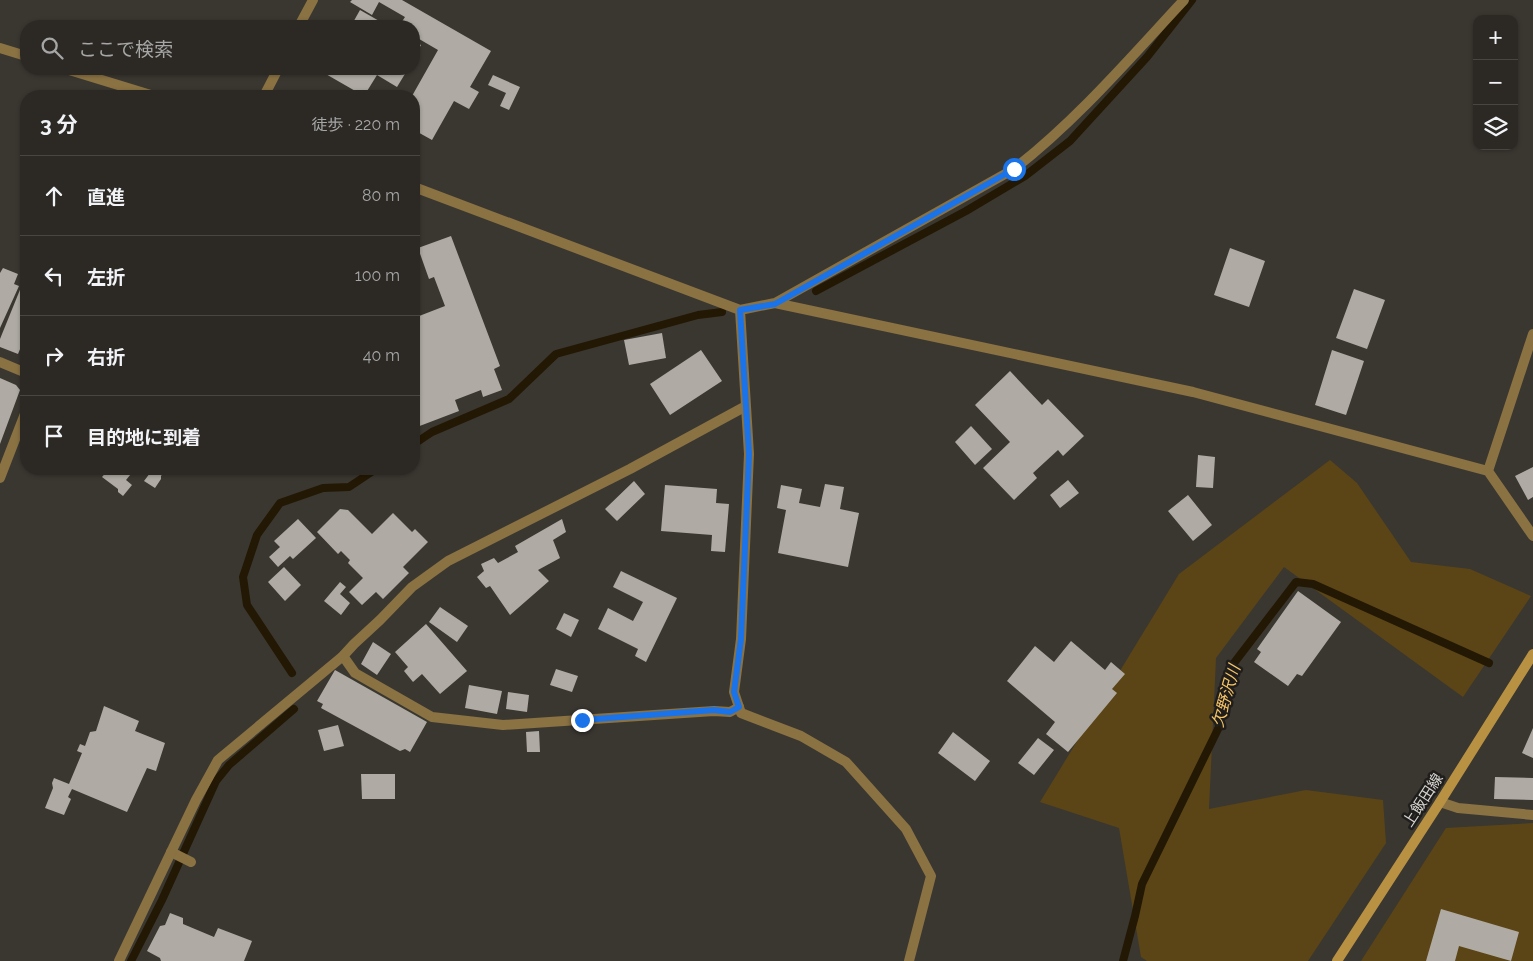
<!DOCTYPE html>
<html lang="ja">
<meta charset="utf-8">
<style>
body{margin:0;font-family:Raleway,"Noto Sans JP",sans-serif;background:#34312d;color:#f1f3f6}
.controls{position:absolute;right:15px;top:15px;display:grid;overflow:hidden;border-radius:10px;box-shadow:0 1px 4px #0004}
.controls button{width:45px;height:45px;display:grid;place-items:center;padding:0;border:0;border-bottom:1px solid #484542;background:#2c2925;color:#f1f3f6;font:25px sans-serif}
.stop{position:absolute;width:15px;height:15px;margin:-11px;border:4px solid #1a73e8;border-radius:50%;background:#fff}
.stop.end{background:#1a73e8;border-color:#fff;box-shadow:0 1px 5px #0008}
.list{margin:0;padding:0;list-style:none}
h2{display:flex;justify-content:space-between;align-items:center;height:65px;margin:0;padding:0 20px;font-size:21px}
h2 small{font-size:16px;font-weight:400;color:#a6a6a7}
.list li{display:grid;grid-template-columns:32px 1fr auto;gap:15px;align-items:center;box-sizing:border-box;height:80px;padding:0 20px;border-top:1px solid #484542}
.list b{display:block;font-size:19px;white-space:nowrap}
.list em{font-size:16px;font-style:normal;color:#a6a6a7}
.icon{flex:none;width:28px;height:28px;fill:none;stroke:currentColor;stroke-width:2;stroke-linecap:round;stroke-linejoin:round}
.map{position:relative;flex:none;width:1533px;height:961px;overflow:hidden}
.search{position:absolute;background:#2c2925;box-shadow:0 1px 4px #0004;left:20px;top:20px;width:400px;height:55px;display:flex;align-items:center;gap:12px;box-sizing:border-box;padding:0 18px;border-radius:20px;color:#a6a6a7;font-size:19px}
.panel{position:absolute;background:#2c2925;box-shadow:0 1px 4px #0004;left:20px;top:90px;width:400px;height:385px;border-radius:20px}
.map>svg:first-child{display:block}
.green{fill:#5b4516}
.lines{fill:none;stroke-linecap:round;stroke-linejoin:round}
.stream{stroke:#231803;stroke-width:8}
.building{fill:#afaba4}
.service{stroke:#8a7243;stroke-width:10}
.minor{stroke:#8a7243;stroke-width:10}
.secondary{stroke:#b89142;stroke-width:10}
.route{stroke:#1a73e8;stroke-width:6}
.labels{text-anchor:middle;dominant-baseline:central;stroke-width:5;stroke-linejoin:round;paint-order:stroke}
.street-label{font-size:15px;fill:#d7d5d2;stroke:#201e1c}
.water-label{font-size:16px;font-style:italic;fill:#f7c664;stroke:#201e1c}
</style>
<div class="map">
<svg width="1533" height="961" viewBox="0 0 1533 961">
<rect width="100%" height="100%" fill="#3a3731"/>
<!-- green -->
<path class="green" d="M 1330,460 L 1357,483 L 1411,562 L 1470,569 L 1531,596 L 1463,697 L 1284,567 L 1216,658 L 1209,809 L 1306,790 L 1383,800 L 1386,843 L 1308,961 L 1147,961 L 1141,957 L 1119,828 L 1040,802 L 1179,574 Z
M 1533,823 L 1533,961 L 1361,961 L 1446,828 Z"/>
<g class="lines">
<!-- stream -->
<path class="stream" d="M 816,291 L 966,211 L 1025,176 L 1070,141 L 1147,57 L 1192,0
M 414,444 L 432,432 L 509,399 L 556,354 L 698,315 L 722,312
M 292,673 L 247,605 L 243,577 L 257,535 L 280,503 L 323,488 L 349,487 L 376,469
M 131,961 L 162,900 L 216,781 L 229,765 L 294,709
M 1123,961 L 1135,916 L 1142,884 L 1219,727 L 1234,663 L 1296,582 L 1313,584 L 1489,663"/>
</g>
<!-- building -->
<path class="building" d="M 352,0 L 402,0 L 491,51 L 470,87 L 479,92 L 469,109 L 454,101 L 432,140 L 414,130 L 414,96 L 412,96 L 438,50 L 414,36 L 414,26 L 399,26 L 405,17 L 379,2 L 372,15 L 350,2 Z
M 360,10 L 388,26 L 351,26 Z
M 414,41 L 421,45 L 414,58 Z
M 327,69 L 408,69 L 397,87 L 377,75 L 364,96 L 324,73 Z
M 493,75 L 520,87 L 509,110 L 500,106 L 506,93 L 488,85 Z
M 451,236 L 500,366 L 494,369 L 502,390 L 483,397 L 481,390 L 455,400 L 459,411 L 417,427 L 414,418 L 414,318 L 445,306 L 434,277 L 429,279 L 418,248 Z
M 1230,248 L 1265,261 L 1249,307 L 1214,295 Z
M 3,268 L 18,274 L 14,284 L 19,286 L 0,328 L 0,273 Z
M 26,275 L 26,335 L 18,354 L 0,347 L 0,339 Z
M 1354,289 L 1385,300 L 1367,349 L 1336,338 Z
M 662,333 L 666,358 L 629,365 L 624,340 Z
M 701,350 L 722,381 L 670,415 L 650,384 Z
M 1332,350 L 1364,361 L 1346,415 L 1315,405 Z
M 1010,371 L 1042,405 L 1048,399 L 1084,436 L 1063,456 L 1058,450 L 1033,473 L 1037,478 L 1014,500 L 983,468 L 1010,442 L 975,405 Z
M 0,378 L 16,385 L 20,390 L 0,444 Z
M 971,426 L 992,449 L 975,465 L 955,442 Z
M 1198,455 L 1215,457 L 1213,488 L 1196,487 Z
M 1533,467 L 1533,497 L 1528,500 L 1515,476 Z
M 109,469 L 135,469 L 126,480 L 132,485 L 123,496 L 118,492 L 118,489 L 102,477 Z
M 153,469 L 166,469 L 161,476 L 161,479 L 155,488 L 144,481 Z
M 1068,480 L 1079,493 L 1060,508 L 1050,495 Z
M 634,481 L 645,494 L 617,521 L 605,509 Z
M 825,484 L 844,487 L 840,509 L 859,513 L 848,567 L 778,553 L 786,510 L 777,508 L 781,485 L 802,489 L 799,503 L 820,507 Z
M 665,485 L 717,489 L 716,503 L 729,504 L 725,552 L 711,551 L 712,535 L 661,531 Z
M 1188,495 L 1212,525 L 1193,541 L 1168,511 Z
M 340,509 L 348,510 L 372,534 L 393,513 L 412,532 L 415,529 L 428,542 L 403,567 L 409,573 L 383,599 L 376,592 L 362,605 L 349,592 L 363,578 L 348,563 L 350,560 L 341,551 L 338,554 L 317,532 Z
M 298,519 L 316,538 L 293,559 L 290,556 L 278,567 L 269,557 L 280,547 L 274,541 Z
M 562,519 L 566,532 L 553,540 L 560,558 L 538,570 L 549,581 L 510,615 L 490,586 L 486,588 L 477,577 L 484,571 L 481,564 L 494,558 L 498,563 L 518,552 L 515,546 Z
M 284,567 L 301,585 L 285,601 L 268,582 Z
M 621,571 L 677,598 L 646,662 L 635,656 L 638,649 L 598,629 L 608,608 L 633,621 L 643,602 L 613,587 Z
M 340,582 L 346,587 L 340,594 L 350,603 L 341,615 L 324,601 Z
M 1298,591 L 1341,622 L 1302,676 L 1297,674 L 1288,686 L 1254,662 L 1261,652 L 1257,649 Z
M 440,607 L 468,626 L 457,642 L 429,622 Z
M 564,613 L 579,620 L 571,637 L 556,629 Z
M 426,624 L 467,671 L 440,694 L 422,674 L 413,682 L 404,671 L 408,667 L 395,652 Z
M 1071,641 L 1105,670 L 1111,662 L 1125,674 L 1112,689 L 1117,693 L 1068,752 L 1046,734 L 1055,722 L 1007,681 L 1035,646 L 1054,662 Z
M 373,642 L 391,654 L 377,675 L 361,664 Z
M 556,669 L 578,676 L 572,692 L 550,685 Z
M 335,670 L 427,722 L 410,752 L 405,749 L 400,751 L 321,708 L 323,704 L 317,701 Z
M 469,685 L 502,691 L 497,714 L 465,708 Z
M 508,692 L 529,695 L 527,712 L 506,709 Z
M 104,706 L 139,721 L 135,731 L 165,743 L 156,771 L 147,768 L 127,812 L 72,789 L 68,797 L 71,799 L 64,815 L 45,808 L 53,788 L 52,783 L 54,778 L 69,784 L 82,753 L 77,751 L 80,744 L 85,746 L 90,732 L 96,731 Z
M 338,725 L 344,746 L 324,751 L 318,730 Z
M 1533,728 L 1533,758 L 1522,753 Z
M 539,731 L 540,752 L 527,752 L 526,732 Z
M 953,732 L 990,761 L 975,781 L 938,753 Z
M 1038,738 L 1054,750 L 1034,775 L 1018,763 Z
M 361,774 L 395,774 L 395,799 L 362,799 Z
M 1495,777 L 1533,778 L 1533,800 L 1494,799 Z
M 1441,909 L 1519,932 L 1511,961 L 1459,946 L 1455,961 L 1426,961 Z
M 170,913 L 183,918 L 183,924 L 214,937 L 218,928 L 252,941 L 244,961 L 161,961 L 160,958 L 147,951 L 160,926 L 165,925 Z"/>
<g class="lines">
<!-- service -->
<path class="service" d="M 343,656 L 355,673 L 432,717 L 503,725 L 714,711 L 730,712 L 739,707
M 1440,802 L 1458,808 L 1533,815
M 171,852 L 191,862"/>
<!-- minor -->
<path class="minor" d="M 299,26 L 313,0
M 0,48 L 26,56
M 66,69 L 154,96
M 264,96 L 278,69
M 414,187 L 740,310 L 775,303 L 1014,169 C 1077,120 1130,58 1184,0
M 775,303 L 1193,392 L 1488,471 L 1533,536
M 740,310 L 749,454 L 741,639 L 734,692 L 741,713 L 801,736 L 846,762 L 906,829 L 931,876 L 909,961
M 0,362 L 26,373
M 1488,471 L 1533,334
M 0,478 L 26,411
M 119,961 L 196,800 L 218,760 L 343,656 L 354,644 L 380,620 L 412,587 L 448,561 L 630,469 L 746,406"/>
<!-- secondary -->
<path class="secondary" d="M 1337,961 L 1440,802 L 1533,654"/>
</g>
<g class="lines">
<!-- route -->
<path class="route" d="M 582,720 L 714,710 L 730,712 L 739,707 L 734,692 L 741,639 L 749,454 L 740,310 L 775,304 L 1014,169"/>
</g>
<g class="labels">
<!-- street labels -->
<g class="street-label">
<text transform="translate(1423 800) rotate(-57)">上飯田線</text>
</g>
<!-- water labels -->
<g class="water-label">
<text transform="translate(1226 696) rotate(-74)">欠野沢川</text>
</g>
</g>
</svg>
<div class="controls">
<button>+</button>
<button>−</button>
<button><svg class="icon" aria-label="layers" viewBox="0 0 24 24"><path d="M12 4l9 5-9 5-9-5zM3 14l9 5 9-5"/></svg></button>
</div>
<div class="stop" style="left:1014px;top:169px"></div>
<div class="stop end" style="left:582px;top:720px"></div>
<div class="search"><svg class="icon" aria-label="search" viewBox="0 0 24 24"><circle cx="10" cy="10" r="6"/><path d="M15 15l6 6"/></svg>ここで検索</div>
<section class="panel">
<h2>3 分<small>徒歩 · 220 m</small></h2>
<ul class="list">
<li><svg class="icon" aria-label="ahead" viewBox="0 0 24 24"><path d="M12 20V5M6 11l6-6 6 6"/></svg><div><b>直進</b></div><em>80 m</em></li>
<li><svg class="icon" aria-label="left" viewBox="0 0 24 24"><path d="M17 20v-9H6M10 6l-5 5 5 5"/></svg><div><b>左折</b></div><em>100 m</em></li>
<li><svg class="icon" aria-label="right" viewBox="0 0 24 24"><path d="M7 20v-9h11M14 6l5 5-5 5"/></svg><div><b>右折</b></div><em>40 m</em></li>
<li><svg class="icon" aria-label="arrive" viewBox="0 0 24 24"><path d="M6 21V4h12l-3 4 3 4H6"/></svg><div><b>目的地に到着</b></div></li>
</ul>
</section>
</div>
